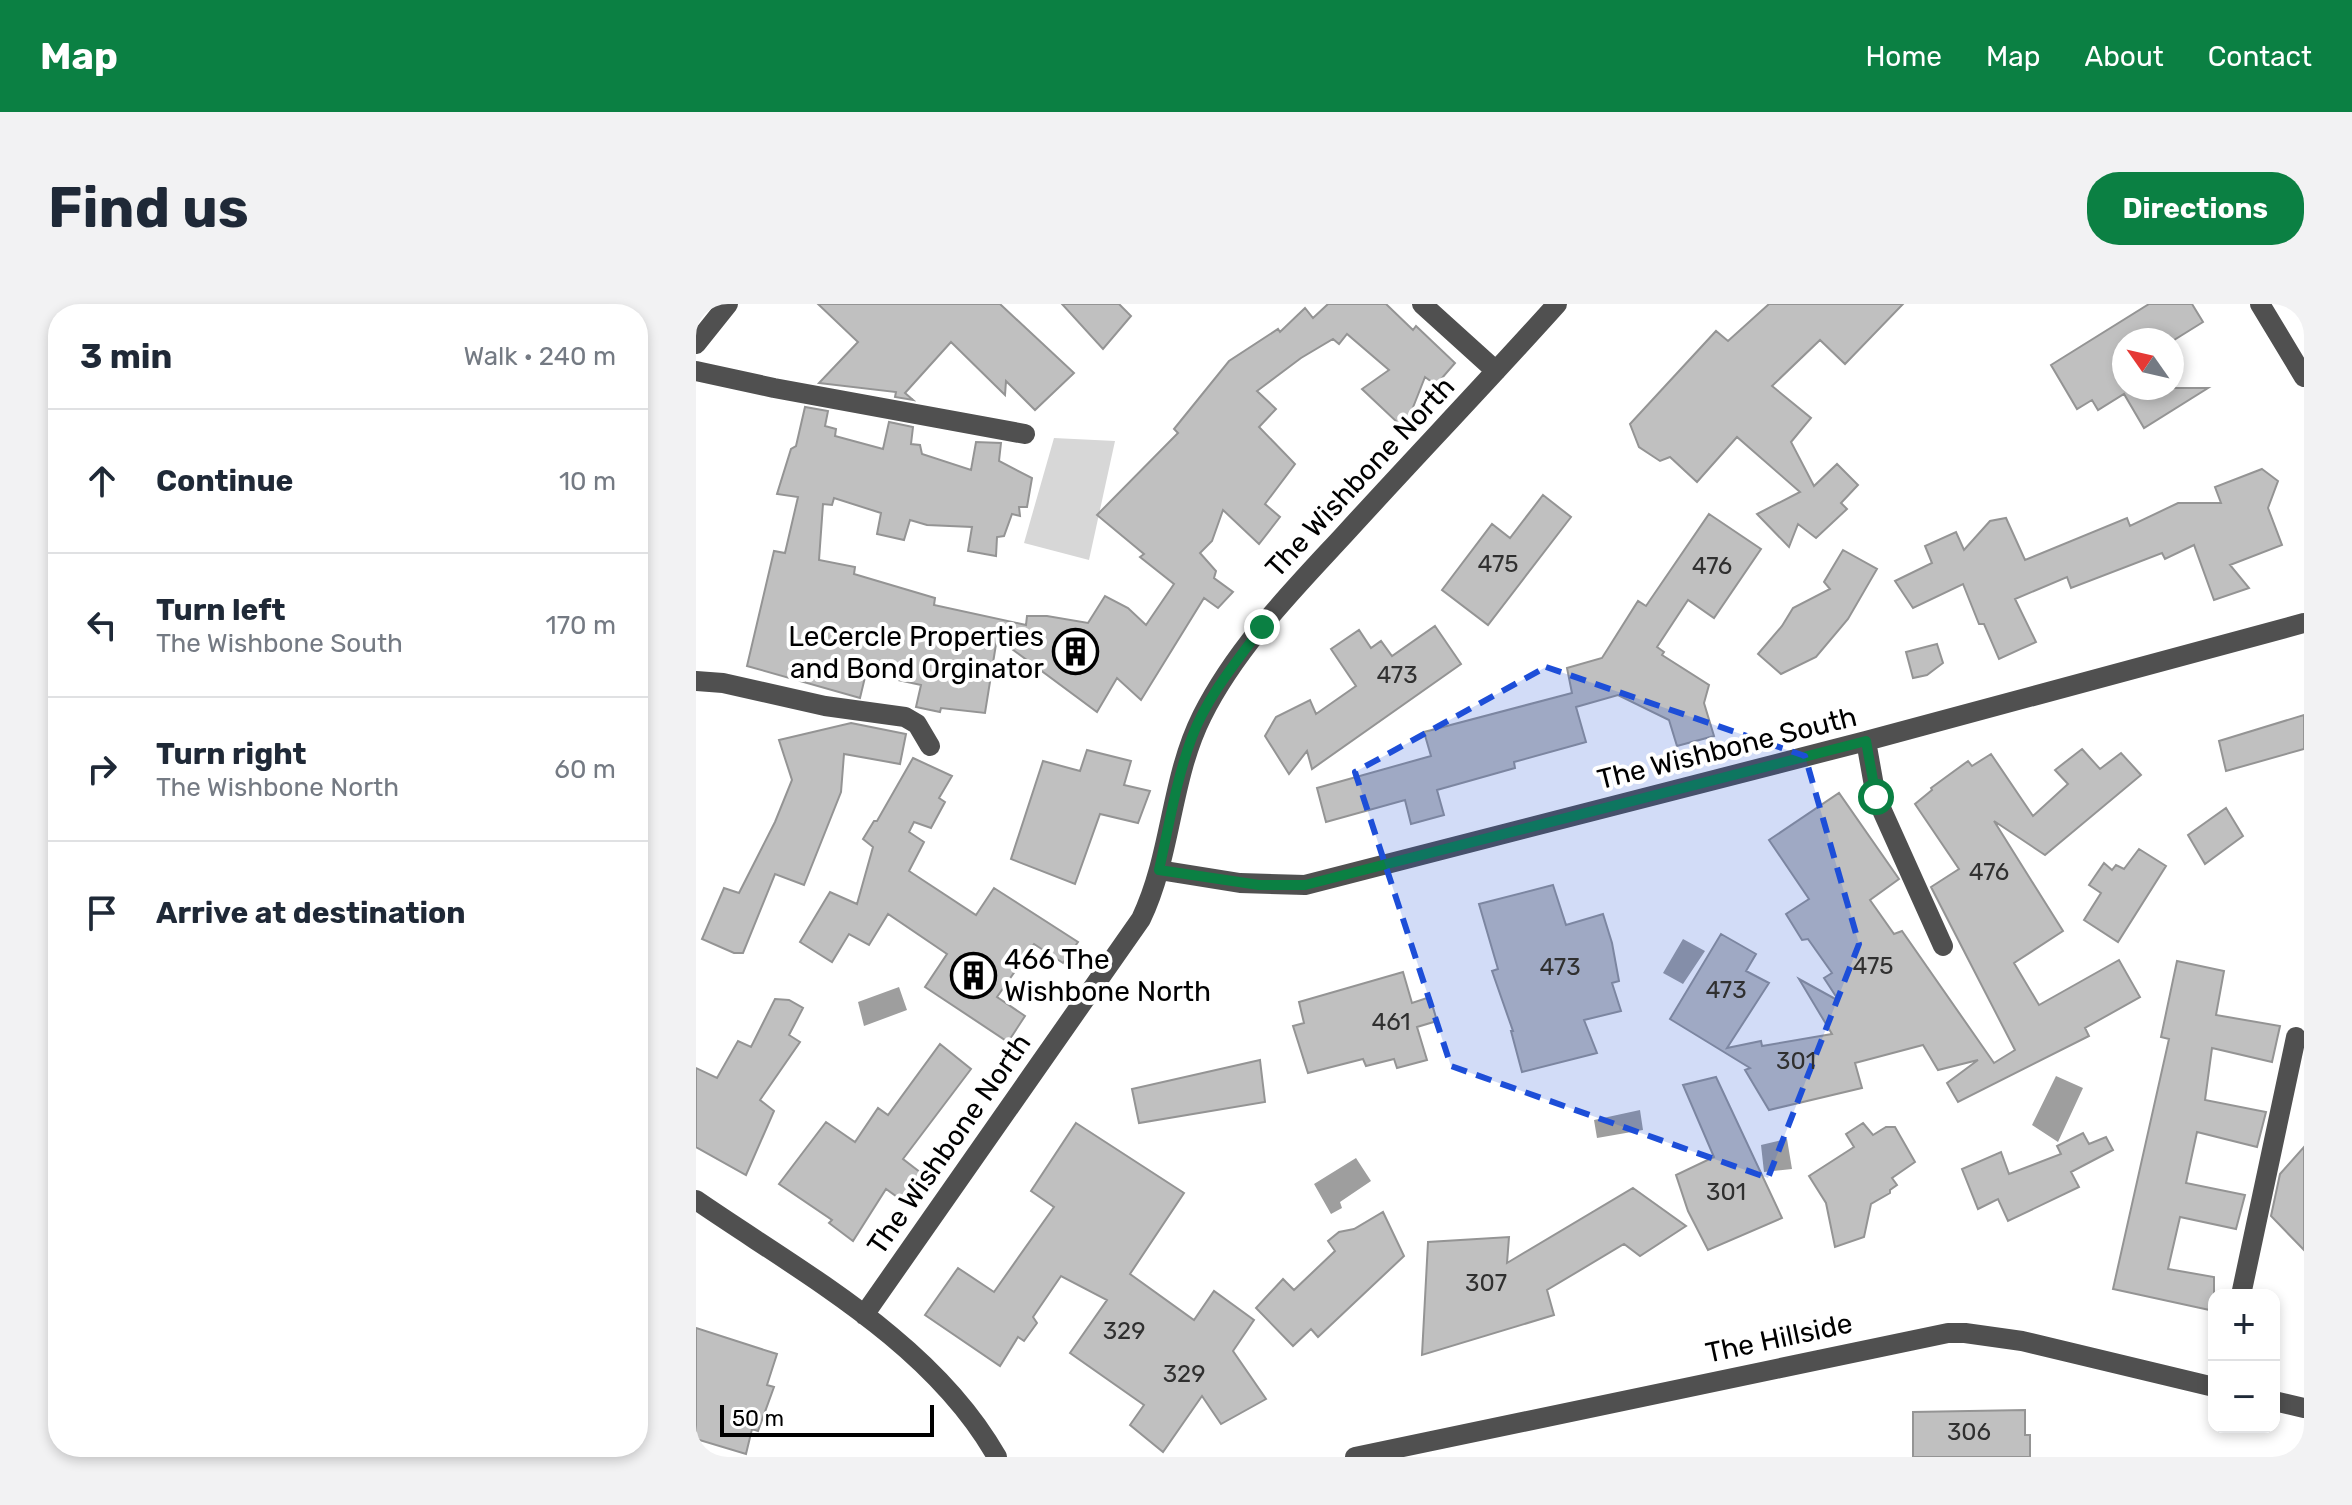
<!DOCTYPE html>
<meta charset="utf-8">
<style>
body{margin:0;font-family:Rubik,sans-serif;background:#f2f2f3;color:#1f2937}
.controls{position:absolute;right:24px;bottom:24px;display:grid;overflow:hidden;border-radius:16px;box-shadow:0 4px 12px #0003}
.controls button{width:72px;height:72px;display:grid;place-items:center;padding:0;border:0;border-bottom:2px solid #e0e1e3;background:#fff;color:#1f2937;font:40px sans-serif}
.compass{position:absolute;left:1416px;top:24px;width:72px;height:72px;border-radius:50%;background:#fff;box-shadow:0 4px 12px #0003;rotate:304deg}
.scale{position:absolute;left:24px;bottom:20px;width:214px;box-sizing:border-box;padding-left:8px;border:4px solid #000;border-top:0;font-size:22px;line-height:28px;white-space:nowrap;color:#000;-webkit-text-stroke:6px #fff;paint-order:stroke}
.stop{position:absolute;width:24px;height:24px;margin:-18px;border:6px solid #0b8043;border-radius:50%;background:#fff}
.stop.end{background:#0b8043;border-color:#fff;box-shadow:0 2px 8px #0008}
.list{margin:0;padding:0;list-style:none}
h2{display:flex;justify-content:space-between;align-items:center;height:104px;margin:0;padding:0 32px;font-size:34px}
h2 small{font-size:26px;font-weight:400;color:#747a83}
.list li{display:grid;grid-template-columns:52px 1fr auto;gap:24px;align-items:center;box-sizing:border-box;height:144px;padding:0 32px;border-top:2px solid #e0e1e3}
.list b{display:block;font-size:30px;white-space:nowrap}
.list p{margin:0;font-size:26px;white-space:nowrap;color:#747a83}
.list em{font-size:26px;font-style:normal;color:#747a83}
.icon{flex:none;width:44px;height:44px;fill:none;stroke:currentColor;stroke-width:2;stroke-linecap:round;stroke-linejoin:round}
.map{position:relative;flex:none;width:1608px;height:1153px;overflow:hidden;border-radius:32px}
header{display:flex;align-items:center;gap:48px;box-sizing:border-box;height:112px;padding:0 40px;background:#0b8043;color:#fff}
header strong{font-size:38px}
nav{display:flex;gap:44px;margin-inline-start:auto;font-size:28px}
.intro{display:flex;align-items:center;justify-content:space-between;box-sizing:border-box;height:192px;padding:0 48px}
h1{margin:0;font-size:56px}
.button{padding:20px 36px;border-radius:32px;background:#0b8043;color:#fff;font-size:28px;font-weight:700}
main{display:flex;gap:48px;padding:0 48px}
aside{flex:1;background:#fff;border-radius:32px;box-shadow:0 4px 12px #0003}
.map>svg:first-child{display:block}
.green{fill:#d7d7d7}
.water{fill:#9e9e9e}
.building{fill:#c0c0c0;stroke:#949494;stroke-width:2}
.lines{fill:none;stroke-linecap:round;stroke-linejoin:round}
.minor{stroke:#505050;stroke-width:20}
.route{stroke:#0b8043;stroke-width:10}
.marked{fill:#1d4ed8;fill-opacity:0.2;stroke:#1d4ed8;stroke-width:6;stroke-dasharray:16 10;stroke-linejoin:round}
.labels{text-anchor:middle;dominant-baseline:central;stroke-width:8;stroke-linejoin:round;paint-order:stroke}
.number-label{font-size:24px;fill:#303030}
.street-label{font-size:28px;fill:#000;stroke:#fff}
.poi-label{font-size:28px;fill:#000;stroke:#fff;text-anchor:end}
</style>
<header>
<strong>Map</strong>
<nav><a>Home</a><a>Map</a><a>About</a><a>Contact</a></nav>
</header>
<div class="intro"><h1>Find us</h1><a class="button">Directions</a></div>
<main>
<aside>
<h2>3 min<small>Walk · 240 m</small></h2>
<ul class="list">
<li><svg class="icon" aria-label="ahead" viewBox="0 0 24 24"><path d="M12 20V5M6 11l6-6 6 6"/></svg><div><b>Continue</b></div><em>10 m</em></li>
<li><svg class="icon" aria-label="left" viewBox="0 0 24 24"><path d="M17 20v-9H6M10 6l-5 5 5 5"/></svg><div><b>Turn left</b><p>The Wishbone South</p></div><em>170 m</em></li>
<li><svg class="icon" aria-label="right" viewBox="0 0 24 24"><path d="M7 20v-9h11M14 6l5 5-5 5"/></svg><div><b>Turn right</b><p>The Wishbone North</p></div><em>60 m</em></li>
<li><svg class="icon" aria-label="arrive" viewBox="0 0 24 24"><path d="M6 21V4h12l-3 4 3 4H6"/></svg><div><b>Arrive at destination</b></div></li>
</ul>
</aside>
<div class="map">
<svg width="1608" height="1153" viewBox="0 0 1608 1153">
<rect width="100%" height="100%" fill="#fff"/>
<!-- green -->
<path class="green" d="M 358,134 L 419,137 L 393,256 L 328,239 Z"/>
<!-- water -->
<path class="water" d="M 987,635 L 1009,647 L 987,680 L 967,669 Z
M 203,683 L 211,706 L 168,722 L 162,698 Z
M 1360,772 L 1387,784 L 1362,838 L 1336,821 Z
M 944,806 L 947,826 L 901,834 L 898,816 Z
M 1091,835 L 1096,865 L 1068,868 L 1065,841 Z
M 660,854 L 675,877 L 644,898 L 646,904 L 635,910 L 618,880 Z"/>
<!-- building -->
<path class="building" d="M 122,0 L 304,0 L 378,69 L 339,106 L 310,77 L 309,91 L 255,38 L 209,89 L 217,96 L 199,93 L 200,88 L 123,79 L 162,38 Z
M 366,0 L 423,0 L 435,12 L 407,45 Z
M 632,0 L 690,0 L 717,26 L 720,22 L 759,59 L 740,81 L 729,73 L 714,111 L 703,120 L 666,85 L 693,66 L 651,30 L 643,40 L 637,35 L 605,54 L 561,87 L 580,105 L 563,123 L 599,160 L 569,200 L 584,213 L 563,240 L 527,206 L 516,237 L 504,249 L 520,267 L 518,274 L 537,288 L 522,304 L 508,294 L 445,396 L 421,374 L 401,408 L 301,334 L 289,409 L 245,404 L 244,408 L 220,403 L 225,381 L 170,369 L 164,394 L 51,362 L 78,247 L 89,249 L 102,193 L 81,190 L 95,145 L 100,142 L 109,103 L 132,107 L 129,122 L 140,125 L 139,132 L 187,145 L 193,118 L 217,123 L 215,140 L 224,141 L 226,150 L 275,166 L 280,138 L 305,139 L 303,157 L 336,174 L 331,203 L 323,203 L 324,212 L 316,210 L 308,232 L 301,233 L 300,252 L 272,247 L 276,223 L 231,221 L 214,216 L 208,236 L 181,230 L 185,209 L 138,194 L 136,201 L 127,200 L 123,256 L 159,263 L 158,270 L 239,294 L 238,301 L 330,321 L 331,312 L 351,312 L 392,319 L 409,292 L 432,304 L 450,321 L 478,280 L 444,253 L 448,250 L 401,211 L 482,129 L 478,125 L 533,57 L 582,25 L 584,28 L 609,4 L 617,14 Z
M 1073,0 L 1207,0 L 1149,60 L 1124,36 L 1076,82 L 1115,114 L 1095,138 L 1118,182 L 1141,160 L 1162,181 L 1145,199 L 1151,205 L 1120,234 L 1102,220 L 1093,243 L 1061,210 L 1104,188 L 1041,133 L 1001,178 L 974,153 L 964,157 L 943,143 L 934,120 L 1020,27 L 1032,37 Z
M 1453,0 L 1496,0 L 1507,18 L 1478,36 L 1428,36 L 1428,84 L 1512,84 L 1448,124 L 1428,90 L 1402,106 L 1396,96 L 1381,105 L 1355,61 Z
M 1566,165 L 1582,177 L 1572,204 L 1586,241 L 1534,261 L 1553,284 L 1518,296 L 1498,241 L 1469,255 L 1466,249 L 1375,284 L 1371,273 L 1319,295 L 1340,338 L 1303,355 L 1288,320 L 1283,320 L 1267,280 L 1217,304 L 1199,277 L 1236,259 L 1229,242 L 1260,228 L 1268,246 L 1294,217 L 1310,214 L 1329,256 L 1431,214 L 1434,222 L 1482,199 L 1525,199 L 1519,183 Z
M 847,191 L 875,213 L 792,321 L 746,286 L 796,220 L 814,234 Z
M 1013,210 L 1065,245 L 1018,314 L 992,296 L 961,343 L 968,348 L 966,351 L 1013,381 L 1008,399 L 1018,432 L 981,442 L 973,416 L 922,391 L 880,403 L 890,438 L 818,458 L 819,464 L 741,486 L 748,511 L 715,520 L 709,496 L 630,518 L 621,484 L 735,452 L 728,428 L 876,389 L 871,364 L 906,354 L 942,297 L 950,302 Z
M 1147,246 L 1181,265 L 1152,315 L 1120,353 L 1085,370 L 1062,350 L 1086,322 L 1097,304 L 1134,285 L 1128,278 Z
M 739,322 L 765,360 L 616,465 L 611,447 L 593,470 L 569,432 L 580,413 L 614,396 L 620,410 L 660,382 L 635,345 L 663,326 L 675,344 L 685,337 L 696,352 Z
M 1241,340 L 1247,359 L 1231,371 L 1217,374 L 1210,348 Z
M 1608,411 L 1608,445 L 1530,467 L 1523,437 Z
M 155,419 L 210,430 L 204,460 L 148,450 L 145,488 L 108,581 L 79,570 L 47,649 L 38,649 L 6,635 L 28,584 L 43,589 L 79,518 L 96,476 L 83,436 Z
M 1386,445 L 1404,465 L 1425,449 L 1445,471 L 1349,551 L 1298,517 L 1367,627 L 1318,659 L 1343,701 L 1423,656 L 1444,693 L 1389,724 L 1393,732 L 1262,798 L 1251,779 L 1282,756 L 1242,766 L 1227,741 L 1159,759 L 1166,784 L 1073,806 L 1049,766 L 1054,764 L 974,715 L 1025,630 L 1060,650 L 1050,667 L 1073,679 L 1031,744 L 1065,737 L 1066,742 L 1136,730 L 1103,675 L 1143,697 L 1128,674 L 1136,669 L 1112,635 L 1106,636 L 1090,610 L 1113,595 L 1073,536 L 1143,489 L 1203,575 L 1174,596 L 1198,630 L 1206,627 L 1298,759 L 1319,746 L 1235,583 L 1263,565 L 1219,500 L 1236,486 L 1235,484 L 1272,457 L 1276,462 L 1295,450 L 1337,512 L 1372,480 L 1359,466 Z
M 391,446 L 435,457 L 428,481 L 454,487 L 442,519 L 404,510 L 379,580 L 315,555 L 347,457 L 384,467 Z
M 217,454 L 256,472 L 243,494 L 249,498 L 235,524 L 218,518 L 213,528 L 228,538 L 213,567 L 280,611 L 298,584 L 382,638 L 367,659 L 338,640 L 301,693 L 329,712 L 312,738 L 229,683 L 251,650 L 192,610 L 173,641 L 153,630 L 136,658 L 104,638 L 134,588 L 161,600 L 177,543 L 167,535 L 178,517 L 181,517 Z
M 1530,504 L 1547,532 L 1509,560 L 1492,531 Z
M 1443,545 L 1470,562 L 1422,638 L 1388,616 L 1405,589 L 1393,581 L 1408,559 L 1416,566 L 1420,561 L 1428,565 Z
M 857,581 L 870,621 L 907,610 L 916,639 L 923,677 L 916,679 L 925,707 L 888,716 L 901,749 L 826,768 L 815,727 L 817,727 L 796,667 L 802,665 L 783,600 Z
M 1481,657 L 1528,667 L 1520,711 L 1584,722 L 1576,758 L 1516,744 L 1509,796 L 1570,808 L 1561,843 L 1501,828 L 1490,879 L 1549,891 L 1540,925 L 1484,913 L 1472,965 L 1518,973 L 1518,1007 L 1417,985 L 1473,735 L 1465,733 Z
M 707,668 L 716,699 L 734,693 L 741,717 L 721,723 L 731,756 L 701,764 L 698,755 L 670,762 L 667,755 L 612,769 L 597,722 L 608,719 L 603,698 Z
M 79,695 L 93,696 L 107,704 L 93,731 L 104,738 L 64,796 L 78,807 L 50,871 L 0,843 L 0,764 L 21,774 L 42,737 L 55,743 Z
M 244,740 L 275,765 L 207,855 L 229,872 L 211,900 L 190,885 L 157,937 L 133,919 L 136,916 L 83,880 L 130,818 L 159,838 L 182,804 L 192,811 Z
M 564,756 L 569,798 L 443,819 L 436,785 Z
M 1020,773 L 1086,914 L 1012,946 L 992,907 L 980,871 L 1018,853 L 987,781 Z
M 380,819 L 488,889 L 434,970 L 498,1016 L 518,987 L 558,1016 L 537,1047 L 570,1095 L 525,1120 L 506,1092 L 467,1148 L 434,1121 L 448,1101 L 374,1049 L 411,996 L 365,972 L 337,1013 L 341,1019 L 328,1037 L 322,1033 L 304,1062 L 229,1011 L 262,964 L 298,988 L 358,903 L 335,887 Z
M 1167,819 L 1177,831 L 1190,823 L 1199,823 L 1219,858 L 1196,874 L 1201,881 L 1194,886 L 1194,889 L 1175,900 L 1168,933 L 1139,943 L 1130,899 L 1113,872 L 1158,843 L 1150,830 Z
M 1387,829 L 1393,840 L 1410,833 L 1417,846 L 1375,868 L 1383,883 L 1312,917 L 1302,895 L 1282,905 L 1266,865 L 1305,848 L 1313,870 L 1365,850 L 1361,842 Z
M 1608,843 L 1608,946 L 1575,912 L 1584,870 Z
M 937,884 L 990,922 L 944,952 L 928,940 L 851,986 L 858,1011 L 726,1051 L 732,938 L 813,933 L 811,959 Z
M 687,908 L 708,952 L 622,1033 L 615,1025 L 597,1042 L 560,1004 L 587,975 L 598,986 L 639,947 L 632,937 L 643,928 L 658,925 Z
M 0,1024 L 81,1050 L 71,1081 L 78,1083 L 62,1127 L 56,1125 L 50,1150 L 0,1135 Z
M 1329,1106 L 1329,1131 L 1334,1131 L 1334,1153 L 1217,1153 L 1217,1108 Z"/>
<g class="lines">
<!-- minor -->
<path class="minor" d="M 726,0 L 800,67
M 1564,0 L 1608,73
M 0,40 L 32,0
M 0,67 L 78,84 L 329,130
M 0,377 L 27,379 L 129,402 L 209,413 L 221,420 L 234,442
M 1170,437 L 1180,493 L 1247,642
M 463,566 L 544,579 L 609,581 L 1170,437 L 1608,319
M 0,896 C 106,969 236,1038 301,1153
M 1545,991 L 1600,733
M 168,1011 L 445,615 C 476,550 474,476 506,412 C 540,344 596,287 647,232 C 718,154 791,78 861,0
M 1578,1097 L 1608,1104
M 659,1153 L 1252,1029 L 1269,1029 L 1326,1037 L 1518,1083"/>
</g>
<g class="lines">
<!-- route -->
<path class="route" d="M 566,323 C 540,358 511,393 496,433 C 480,476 473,522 463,566 L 563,581 L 609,581 L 1170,437 L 1180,493"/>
</g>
<!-- marked area -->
<path class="marked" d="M 850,363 L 1109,452 L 1163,640 L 1072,874 L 755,762 L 659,468 Z"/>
<!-- icons -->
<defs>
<symbol id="building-ring" viewBox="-11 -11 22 22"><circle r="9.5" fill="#fff" stroke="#000" stroke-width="1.5"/><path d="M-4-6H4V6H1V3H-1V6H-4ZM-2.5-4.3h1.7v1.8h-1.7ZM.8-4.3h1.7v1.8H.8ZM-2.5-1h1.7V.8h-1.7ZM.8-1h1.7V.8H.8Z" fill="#000"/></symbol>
</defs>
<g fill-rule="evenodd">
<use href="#building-ring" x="354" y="322" width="51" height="51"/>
<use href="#building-ring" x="252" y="646" width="51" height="51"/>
</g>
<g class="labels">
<!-- number labels -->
<g class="number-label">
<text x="802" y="260">475</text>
<text x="1016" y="262">476</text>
<text x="701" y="371">473</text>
<text x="1293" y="568">476</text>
<text x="1177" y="662">475</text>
<text x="864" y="663">473</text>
<text x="1030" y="686">473</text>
<text x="695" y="718">461</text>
<text x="1100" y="757">301</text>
<text x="1030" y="888">301</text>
<text x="790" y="979">307</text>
<text x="428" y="1027">329</text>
<text x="488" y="1070">329</text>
<text x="1273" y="1128">306</text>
</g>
<!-- street labels -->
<g class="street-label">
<text transform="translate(664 173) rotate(-47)">The Wishbone North</text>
<text transform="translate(1031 444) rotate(-14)">The Wishbone South</text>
<text transform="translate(253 840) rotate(-55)">The Wishbone North</text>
<text transform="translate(1083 1034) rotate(-12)">The Hillside</text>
</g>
<!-- poi labels -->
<g class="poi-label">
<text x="348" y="332">LeCercle Properties<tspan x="348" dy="32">and Bond Orginator</tspan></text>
<text x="308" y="655" text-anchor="start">466 The<tspan x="308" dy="32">Wishbone North</tspan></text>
</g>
</g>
</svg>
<div class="controls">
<button>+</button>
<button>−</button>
</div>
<svg class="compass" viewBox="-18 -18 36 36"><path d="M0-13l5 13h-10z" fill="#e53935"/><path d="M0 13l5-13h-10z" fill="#747a83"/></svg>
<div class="scale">50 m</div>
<div class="stop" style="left:1180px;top:493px"></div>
<div class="stop end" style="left:566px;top:323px"></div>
</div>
</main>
